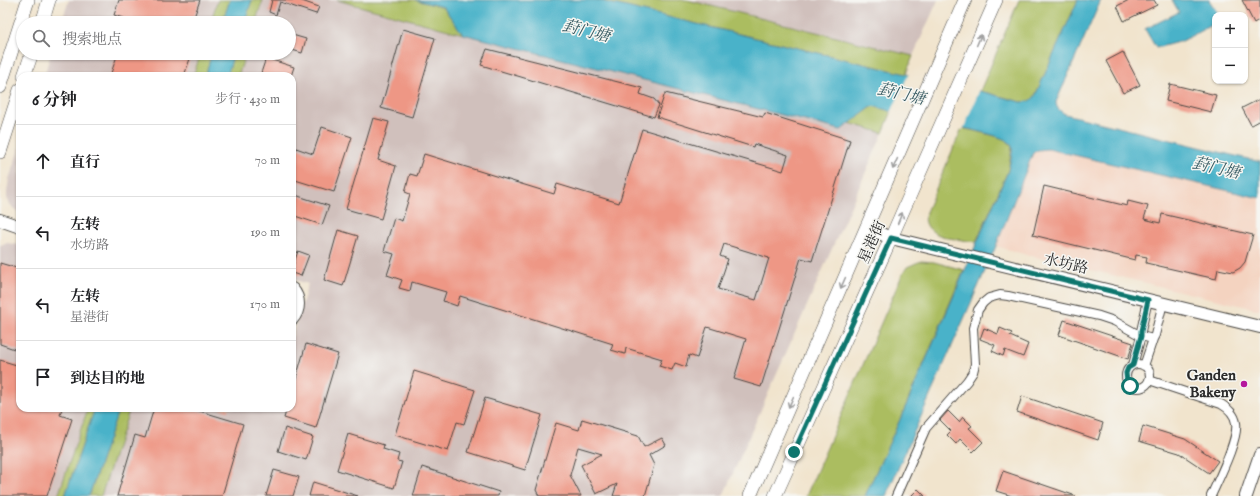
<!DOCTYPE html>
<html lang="zh">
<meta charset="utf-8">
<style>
body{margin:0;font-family:"IM FELL English","Noto Serif SC",serif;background:#f2f2f2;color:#202124}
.controls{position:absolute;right:12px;top:12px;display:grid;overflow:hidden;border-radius:8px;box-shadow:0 1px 3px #0004}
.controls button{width:36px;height:36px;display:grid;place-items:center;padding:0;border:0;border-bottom:1px solid #e0e0e0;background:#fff;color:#202124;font:20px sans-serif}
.stop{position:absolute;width:12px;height:12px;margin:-9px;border:3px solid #0f766e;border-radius:50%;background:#fff}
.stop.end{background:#0f766e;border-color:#fff;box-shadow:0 1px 4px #0008}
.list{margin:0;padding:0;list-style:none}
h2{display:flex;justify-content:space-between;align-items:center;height:52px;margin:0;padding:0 16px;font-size:17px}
h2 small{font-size:13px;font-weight:400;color:#757577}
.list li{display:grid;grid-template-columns:26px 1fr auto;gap:12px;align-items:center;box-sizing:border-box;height:72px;padding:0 16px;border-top:1px solid #e0e0e0}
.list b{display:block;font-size:15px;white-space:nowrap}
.list p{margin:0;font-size:13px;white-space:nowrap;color:#757577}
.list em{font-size:13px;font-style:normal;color:#757577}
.icon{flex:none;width:22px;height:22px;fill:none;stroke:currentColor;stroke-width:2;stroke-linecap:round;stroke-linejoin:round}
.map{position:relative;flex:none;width:1260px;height:496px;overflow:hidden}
.search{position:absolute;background:#fff;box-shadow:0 1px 3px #0004;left:16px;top:16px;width:280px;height:44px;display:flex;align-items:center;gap:10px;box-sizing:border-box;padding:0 14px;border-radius:22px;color:#757577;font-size:15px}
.panel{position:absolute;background:#fff;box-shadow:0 1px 3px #0004;left:16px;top:72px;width:280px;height:340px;border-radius:12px}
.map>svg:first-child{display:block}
.built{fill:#f4d3c0}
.industrial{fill:#d0c0bc}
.green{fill:#abbd61;stroke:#6b7446}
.water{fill:#4ab2c9;stroke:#3a6e7a}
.pier{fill:#f1e4cd}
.building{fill:#ee9785;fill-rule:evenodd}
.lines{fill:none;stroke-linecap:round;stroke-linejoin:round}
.street-casing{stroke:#494743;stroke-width:10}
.secondary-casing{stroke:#494743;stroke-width:14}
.primary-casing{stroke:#494743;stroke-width:14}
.street{stroke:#fff;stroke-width:8}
.secondary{stroke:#fff;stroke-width:12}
.primary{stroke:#fff;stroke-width:13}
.oneway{stroke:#a0a0a0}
.route{stroke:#0f766e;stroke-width:5}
.poi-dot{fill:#b5179e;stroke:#f6f6f2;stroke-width:1.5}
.labels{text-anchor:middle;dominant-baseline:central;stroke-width:3;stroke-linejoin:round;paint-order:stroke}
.street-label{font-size:15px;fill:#2b2b2b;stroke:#f6f6f2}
.poi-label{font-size:15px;font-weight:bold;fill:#2b2b2b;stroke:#f6f6f2;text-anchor:end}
.water-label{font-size:16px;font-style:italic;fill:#365a62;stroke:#f6f6f2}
</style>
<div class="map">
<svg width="1260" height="496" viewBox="0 0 1260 496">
<rect width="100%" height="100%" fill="#f6f6f2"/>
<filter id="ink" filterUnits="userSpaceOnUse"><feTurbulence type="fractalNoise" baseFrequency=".025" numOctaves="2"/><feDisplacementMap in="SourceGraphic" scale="8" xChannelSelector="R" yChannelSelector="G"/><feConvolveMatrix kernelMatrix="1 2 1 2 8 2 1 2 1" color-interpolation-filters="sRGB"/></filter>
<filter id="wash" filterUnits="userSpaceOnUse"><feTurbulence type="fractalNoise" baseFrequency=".012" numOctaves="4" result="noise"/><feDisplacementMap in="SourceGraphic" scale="16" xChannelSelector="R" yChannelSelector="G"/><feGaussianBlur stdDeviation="0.9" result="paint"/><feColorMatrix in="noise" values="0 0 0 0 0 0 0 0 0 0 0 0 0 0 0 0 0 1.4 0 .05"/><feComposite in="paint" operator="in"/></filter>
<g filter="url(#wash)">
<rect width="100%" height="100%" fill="#f1e4cd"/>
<!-- built -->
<path class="built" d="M 1044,149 L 1048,149 L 1260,198 L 1260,310 L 1027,255 L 996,246 L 1030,161 L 1033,153 Z"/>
<!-- industrial -->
<path class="industrial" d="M 69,0 L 218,0 L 210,23 L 61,23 Z
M 263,0 L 337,0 L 463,34 L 841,130 L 849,123 L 883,133 L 723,496 L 101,496 L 130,408 L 292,408 L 292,337 L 308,284 L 292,279 L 292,76 L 238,76 L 246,53 L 289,53 L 289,23 L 255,23 Z
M 687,0 L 938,0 L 913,56 Z
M 51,53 L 201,53 L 193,76 L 44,76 Z
M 20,146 L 20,213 L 14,209 L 10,204 L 7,198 L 7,192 L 9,179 Z
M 7,243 L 20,245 L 20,408 L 88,408 L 58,496 L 0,496 L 0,245 Z"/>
<!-- green -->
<path class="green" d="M 218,0 L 230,0 L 222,23 L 210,23 Z
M 252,0 L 263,0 L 255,23 L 244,23 Z
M 337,0 L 415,0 L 443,7 L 463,34 Z
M 597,0 L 687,0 L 913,56 L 906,74 Z
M 1019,0 L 1078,0 L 1035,96 C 1032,102 1027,102 1021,102 L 980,91 Z
M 201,53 L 212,53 L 205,76 L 193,76 Z
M 234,53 L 246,53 L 238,76 L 227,76 Z
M 873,106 L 892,111 L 883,133 L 849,123 Z
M 962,128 L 1004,138 L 1008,141 L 1012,147 L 1008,171 L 976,242 C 959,239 919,239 926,212 Z
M 921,261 L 934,262 L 964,270 L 898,424 L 865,496 L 806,496 L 902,275 L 907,267 Z
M 88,408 L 95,408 L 65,496 L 58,496 Z
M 119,408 L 130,408 L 101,496 L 89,496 Z"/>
<!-- water -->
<path class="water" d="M 230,0 L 252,0 L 244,23 L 222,23 Z
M 415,0 L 597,0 L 906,74 L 980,91 L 1021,102 C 1027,102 1031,102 1035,96 L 1078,0 L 1101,0 L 1056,102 C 1056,108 1060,111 1065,114 L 1260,162 L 1260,198 L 1048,149 L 1038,150 L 1033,153 L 996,246 L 886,496 L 865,496 L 898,424 L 1008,171 C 1009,164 1015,151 1011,144 C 1004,133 933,123 917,119 C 902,115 888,110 873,106 L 841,130 L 463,34 L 443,7 Z
M 1172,0 L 1209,0 L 1219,15 L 1215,15 L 1215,26 L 1213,24 L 1182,41 L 1156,48 L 1145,29 L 1179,12 Z
M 212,53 L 234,53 L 227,76 L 205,76 Z
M 95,408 L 119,408 L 89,496 L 65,496 Z"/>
<!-- pier -->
<path class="pier" d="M 909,73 L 980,89 L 963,130 L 916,121 L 891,113 Z"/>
<g id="blocks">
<!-- building -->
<path class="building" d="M 119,0 L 200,0 L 192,23 L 128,23 L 129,20 L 114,15 Z
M 272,0 L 299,0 L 319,7 L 316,14 L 280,2 L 276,15 L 269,12 Z
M 1129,0 L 1154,0 L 1157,5 L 1124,21 L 1117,6 Z
M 1242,0 L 1260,0 L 1260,19 L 1254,23 Z
M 403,29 L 435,38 L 412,117 L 381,108 Z
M 289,34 L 306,39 L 302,53 L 289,49 Z
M 487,49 L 642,88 L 640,94 L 654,99 L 659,105 L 654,117 L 481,65 Z
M 1123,52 L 1140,85 L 1123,93 L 1106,61 Z
M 118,53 L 192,53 L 184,76 L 110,76 Z
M 266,58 L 294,67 L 291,76 L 260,76 Z
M 1170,84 L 1216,95 L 1211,112 L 1166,101 Z
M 665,93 L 763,117 L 765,113 L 850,140 L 812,261 L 801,258 L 761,387 L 734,379 L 746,339 L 707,327 L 697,358 L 689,355 L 686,367 L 675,363 L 672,370 L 659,366 L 662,359 L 626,348 L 625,354 L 611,350 L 613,344 L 460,296 L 457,306 L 443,301 L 446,292 L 412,282 L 410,291 L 399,288 L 402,280 L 387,275 L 394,254 L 384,251 L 394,218 L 402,221 L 410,194 L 405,192 L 410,174 L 417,176 L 424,154 L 554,194 L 557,184 L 619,203 L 642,129 L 783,171 L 788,155 L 754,144 L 753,147 L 657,117 ZM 724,244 L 769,258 L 756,300 L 718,289 L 728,259 L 720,256 Z
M 1260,99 L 1260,120 L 1251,125 L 1242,108 Z
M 373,118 L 389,122 L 378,160 L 396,166 L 381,219 L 346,209 Z
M 322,127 L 352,137 L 334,192 L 292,179 L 292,160 L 296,148 L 313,154 Z
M 1044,186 L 1127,206 L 1128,201 L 1148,206 L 1144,219 L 1160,223 L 1162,214 L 1253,235 L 1245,262 L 1240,268 L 1233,272 L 1218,269 L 1216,279 L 1146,263 L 1147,257 L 1136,255 L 1135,260 L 1033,235 Z
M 295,195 L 329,206 L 322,225 L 292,215 L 292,203 Z
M 338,230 L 358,236 L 343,286 L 324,280 Z
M 298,251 L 309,255 L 301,276 L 292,273 L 292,269 Z
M 0,263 L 20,269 L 20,351 L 0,344 Z
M 1064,320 L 1133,343 L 1128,359 L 1059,335 Z
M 984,328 L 998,334 L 1000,328 L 1012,333 L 1010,336 L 1028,344 L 1023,357 L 1005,350 L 1003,356 L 992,351 L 995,345 L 980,339 Z
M 306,344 L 338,354 L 316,428 L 284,418 L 287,408 L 292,408 L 292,392 Z
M 0,360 L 20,366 L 20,408 L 62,408 L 60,415 L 72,419 L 47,496 L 0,496 Z
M 414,371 L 475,390 L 464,424 L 457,422 L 448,451 L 395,435 Z
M 1022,396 L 1103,423 L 1098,440 L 1017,412 Z
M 485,398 L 542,415 L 525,470 L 468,452 Z
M 154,408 L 190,408 L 243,424 L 222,496 L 117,496 L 135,435 L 145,438 Z
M 219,408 L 229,408 L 228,411 Z
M 948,411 L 959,422 L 963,417 L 972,426 L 969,428 L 983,442 L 973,452 L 960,439 L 956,444 L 947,435 L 951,431 L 940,420 Z
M 582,419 L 638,436 L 644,447 L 662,438 L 666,445 L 649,455 L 654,465 L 645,496 L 613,496 L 617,484 L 596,494 L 581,465 L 602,454 L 578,447 L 570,475 L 581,496 L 539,496 L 536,490 L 556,423 L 579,430 Z
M 1143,426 L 1185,439 L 1218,461 L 1209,473 L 1179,453 L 1139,441 Z
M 285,428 L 313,437 L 306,460 L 278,451 Z
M 348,434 L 384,445 L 383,449 L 399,454 L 397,461 L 402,462 L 394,488 L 337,470 Z
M 422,467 L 499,492 L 498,496 L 413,496 Z
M 274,470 L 299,477 L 293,496 L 266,496 Z
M 1003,471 L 1076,496 L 1012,496 L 996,491 Z
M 313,482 L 358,496 L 309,496 Z
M 918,489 L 925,496 L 911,496 Z"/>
</g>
</g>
<g filter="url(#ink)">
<use href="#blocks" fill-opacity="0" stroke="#494743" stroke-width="1"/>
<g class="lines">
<defs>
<path id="street" d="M1126 376a12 12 0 1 1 24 0a12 12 0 1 1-24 0Z
M 1133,365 L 1141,336 L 1141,331 L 1148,300
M 1144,366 L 1153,339 L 1155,335 L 1163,303
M 1149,380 L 1221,404 C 1228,408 1235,415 1236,423 C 1239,439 1218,480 1211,496
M 896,496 L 926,428 L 967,381 L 973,372 L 975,364 L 973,328 L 978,310 L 983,303 L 989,298 L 1000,295 L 1008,296 L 1099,316 L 1114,321 L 1141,336 L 1153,339"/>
<path id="secondary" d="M 0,220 L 20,227
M 867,228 L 891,238 L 1260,327
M 292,289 C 300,298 300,310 292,319
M 1246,496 L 1260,455"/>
<path id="primary" d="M 42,23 L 49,0
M 24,76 L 32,53
M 0,87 L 28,0
M 0,152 L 20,90
M 750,496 L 965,0
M 775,496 L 891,238 L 996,0"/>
</defs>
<!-- street casing -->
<use href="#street" class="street-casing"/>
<!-- secondary casing -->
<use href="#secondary" class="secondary-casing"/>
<!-- primary casing -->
<use href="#primary" class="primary-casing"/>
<!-- street -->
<use href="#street" class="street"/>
<!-- secondary -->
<use href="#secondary" class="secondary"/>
<!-- primary -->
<use href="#primary" class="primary"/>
</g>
<!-- one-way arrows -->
<defs><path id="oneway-shaft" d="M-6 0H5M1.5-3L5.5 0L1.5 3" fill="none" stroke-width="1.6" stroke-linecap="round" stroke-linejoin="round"/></defs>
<g class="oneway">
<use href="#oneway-shaft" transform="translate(979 40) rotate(-67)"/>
<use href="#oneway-shaft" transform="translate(895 164) rotate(114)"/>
<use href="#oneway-shaft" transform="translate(900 218) rotate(-67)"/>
<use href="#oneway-shaft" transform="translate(843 283) rotate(114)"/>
<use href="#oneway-shaft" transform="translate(791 402) rotate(114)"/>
</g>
</g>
<g class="lines" filter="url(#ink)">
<!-- route -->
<path class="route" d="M 794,452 L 891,238 L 1148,300 L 1141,331 L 1141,336 L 1133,365 L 1128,368 L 1126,373 L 1127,382 L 1130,386"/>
</g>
<!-- markers -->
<circle class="poi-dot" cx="1244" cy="384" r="4"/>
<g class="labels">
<!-- street labels -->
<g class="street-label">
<text transform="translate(872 242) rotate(-66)">星港街</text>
<text transform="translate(1066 264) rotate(13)">水坊路</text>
</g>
<!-- poi labels -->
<g class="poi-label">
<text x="1236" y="375">Ganden<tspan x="1236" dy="17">Bakeny</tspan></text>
</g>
<!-- water labels -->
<g class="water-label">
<text transform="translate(586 32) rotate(14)">葑门塘</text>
<text transform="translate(901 95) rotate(13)">葑门塘</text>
<text transform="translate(1216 169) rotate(13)">葑门塘</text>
</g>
</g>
</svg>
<div class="controls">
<button>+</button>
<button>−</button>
</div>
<div class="stop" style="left:1130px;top:386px"></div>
<div class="stop end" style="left:794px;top:452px"></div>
<div class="search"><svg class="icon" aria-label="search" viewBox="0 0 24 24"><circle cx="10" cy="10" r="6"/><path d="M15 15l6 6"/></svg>搜索地点</div>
<section class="panel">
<h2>6 分钟<small>步行 · 430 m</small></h2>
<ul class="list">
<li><svg class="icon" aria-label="ahead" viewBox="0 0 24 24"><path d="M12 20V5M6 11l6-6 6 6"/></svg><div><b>直行</b></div><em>70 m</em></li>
<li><svg class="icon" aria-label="left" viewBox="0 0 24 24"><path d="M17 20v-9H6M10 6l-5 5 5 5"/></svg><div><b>左转</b><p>水坊路</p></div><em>190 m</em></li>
<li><svg class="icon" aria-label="left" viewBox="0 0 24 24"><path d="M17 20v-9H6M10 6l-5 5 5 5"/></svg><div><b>左转</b><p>星港街</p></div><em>170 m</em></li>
<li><svg class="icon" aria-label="arrive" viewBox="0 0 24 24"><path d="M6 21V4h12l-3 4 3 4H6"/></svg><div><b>到达目的地</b></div></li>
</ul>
</section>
</div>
